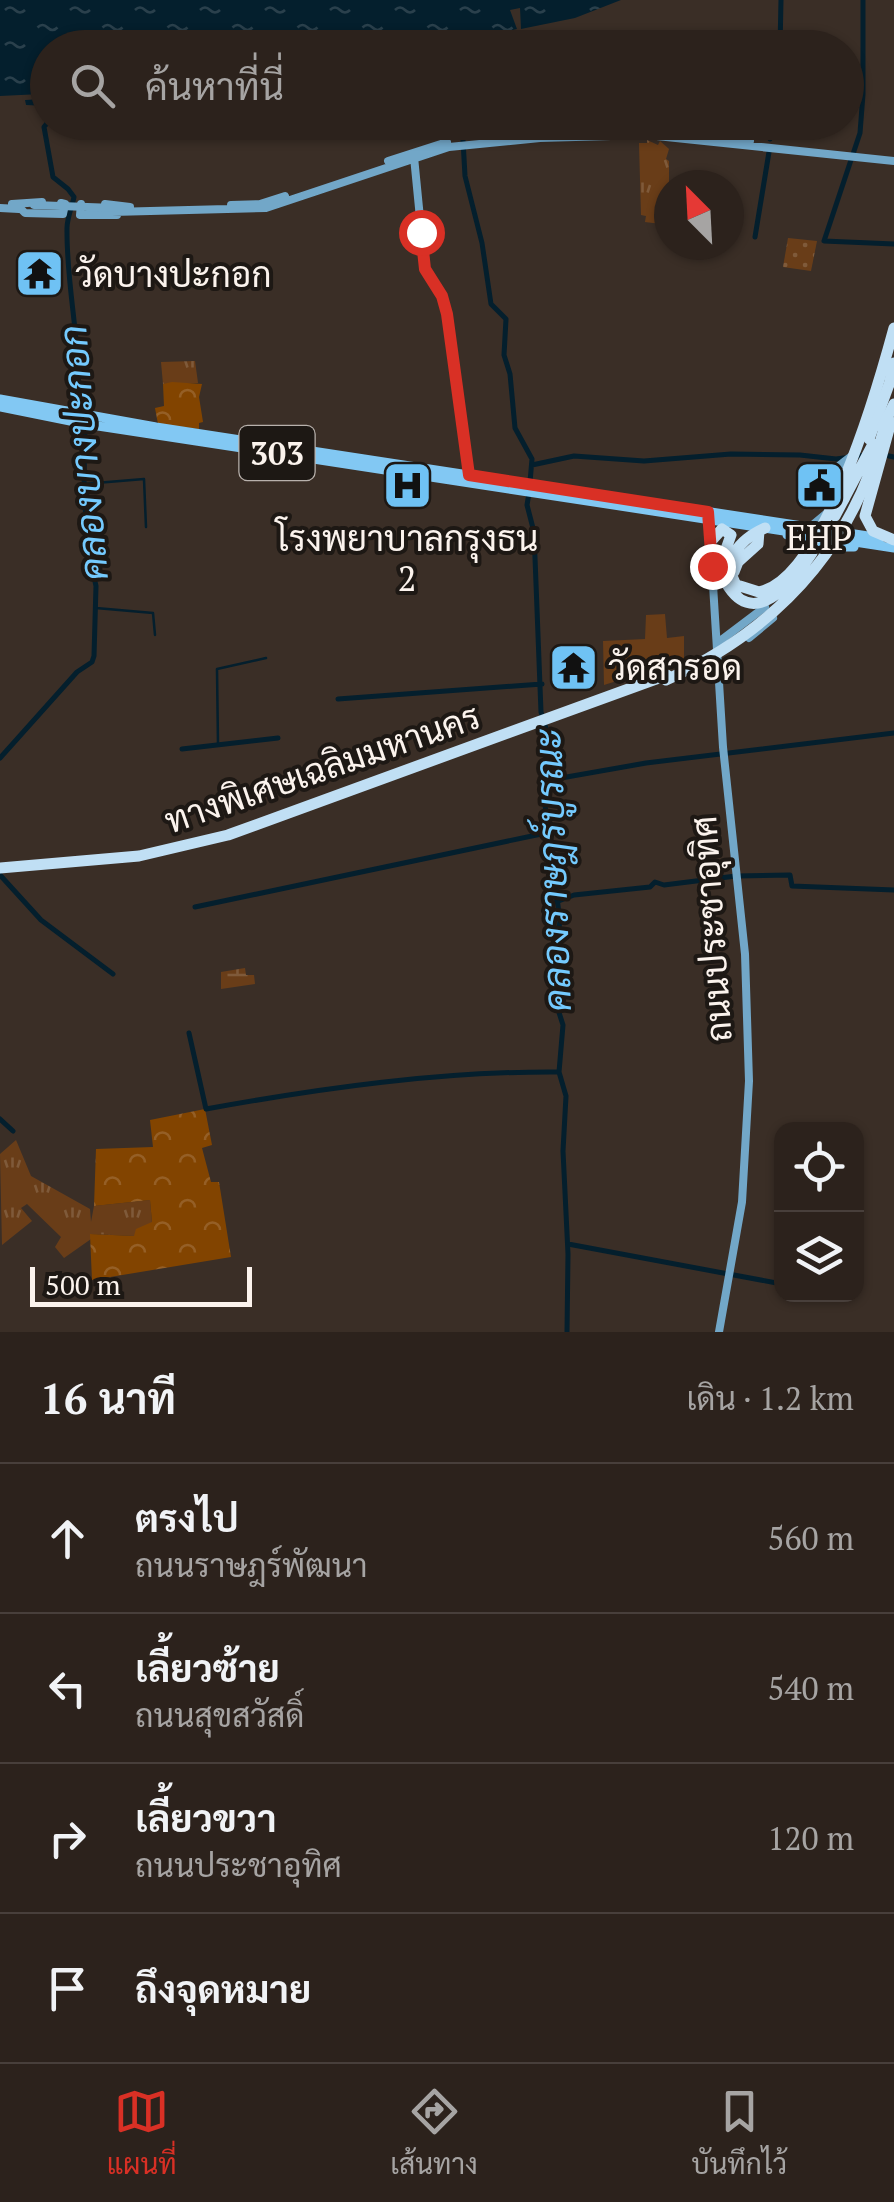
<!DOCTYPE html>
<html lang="th">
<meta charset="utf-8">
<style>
body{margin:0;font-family:"PT Serif",Sarabun,serif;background:#382f29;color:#f1f3f6}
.controls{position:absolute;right:30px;bottom:30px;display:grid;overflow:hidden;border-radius:20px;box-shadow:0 2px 8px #0004}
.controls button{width:90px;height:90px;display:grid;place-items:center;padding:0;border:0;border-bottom:2px solid #483f3b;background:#2c221c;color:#f1f3f6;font:50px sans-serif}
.compass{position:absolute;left:654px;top:170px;width:90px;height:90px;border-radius:50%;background:#2c221c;box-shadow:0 2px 8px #0004;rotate:336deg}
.scale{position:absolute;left:30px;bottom:25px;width:222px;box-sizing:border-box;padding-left:10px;border:5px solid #fbf3ed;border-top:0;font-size:28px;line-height:35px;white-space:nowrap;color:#fbf3ed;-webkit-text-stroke:8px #1d1814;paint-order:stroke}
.stop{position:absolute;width:30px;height:30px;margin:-22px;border:8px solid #d93025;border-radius:50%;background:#fff}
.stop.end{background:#d93025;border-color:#fff;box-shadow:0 2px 10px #0008}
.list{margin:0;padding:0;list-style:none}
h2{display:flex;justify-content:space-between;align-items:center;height:130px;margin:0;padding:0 40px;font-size:42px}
h2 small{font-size:32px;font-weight:400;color:#a6a4a3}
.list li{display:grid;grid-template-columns:65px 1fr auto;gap:30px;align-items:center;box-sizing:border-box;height:150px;padding:0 40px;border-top:2px solid #483f3b}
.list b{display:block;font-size:38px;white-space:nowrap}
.list p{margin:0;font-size:32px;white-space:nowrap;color:#a6a4a3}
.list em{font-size:32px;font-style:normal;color:#a6a4a3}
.icon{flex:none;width:55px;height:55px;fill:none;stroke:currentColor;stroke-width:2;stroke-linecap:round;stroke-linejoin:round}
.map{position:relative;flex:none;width:894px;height:1332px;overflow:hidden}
.search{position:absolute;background:#2c221c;box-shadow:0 2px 8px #0004;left:30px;right:30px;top:30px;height:110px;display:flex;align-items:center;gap:25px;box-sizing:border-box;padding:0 35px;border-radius:55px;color:#a6a4a3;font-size:38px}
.sheet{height:730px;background:#2c221c}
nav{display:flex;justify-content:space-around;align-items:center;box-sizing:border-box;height:140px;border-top:2px solid #483f3b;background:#2c221c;font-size:28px;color:#a6a4a3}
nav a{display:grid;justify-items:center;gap:5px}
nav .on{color:#d93025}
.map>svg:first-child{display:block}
.grass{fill:url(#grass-tufts)}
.forest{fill:url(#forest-crowns)}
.wetland{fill:url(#wetland-marsh)}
.park{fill:#693d18}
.garden{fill:url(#garden-dots)}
.water{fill:url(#water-ripples)}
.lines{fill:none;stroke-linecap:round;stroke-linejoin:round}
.stream{stroke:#041f2d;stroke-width:2.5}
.canal{stroke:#041f2d;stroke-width:5}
.secondary{stroke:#72a7c8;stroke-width:8}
.primary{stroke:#82c8f3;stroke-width:9}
.highway{stroke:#c0dff4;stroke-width:11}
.secondary-bridge{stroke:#72a7c8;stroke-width:8}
.highway-bridge{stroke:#c0dff4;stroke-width:11}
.route{stroke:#d93025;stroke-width:12}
.labels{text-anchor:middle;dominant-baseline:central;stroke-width:8;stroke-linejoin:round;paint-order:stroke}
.shield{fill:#1d1814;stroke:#b8b1ac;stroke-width:2.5}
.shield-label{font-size:32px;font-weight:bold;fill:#fbf3ed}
.poi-label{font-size:35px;fill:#fbf3ed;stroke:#1d1814;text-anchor:start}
.street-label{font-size:35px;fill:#fbf3ed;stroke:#1d1814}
.water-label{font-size:38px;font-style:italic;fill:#74cafe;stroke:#1d1814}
</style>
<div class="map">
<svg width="894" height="1332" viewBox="0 0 894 1332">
<defs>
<pattern id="grass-tufts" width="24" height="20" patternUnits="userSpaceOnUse" patternTransform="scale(2.5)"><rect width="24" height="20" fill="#693d18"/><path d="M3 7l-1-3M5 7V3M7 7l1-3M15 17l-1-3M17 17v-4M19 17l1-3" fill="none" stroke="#7f5a3a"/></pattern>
<pattern id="forest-crowns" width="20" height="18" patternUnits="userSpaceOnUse" patternTransform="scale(2.5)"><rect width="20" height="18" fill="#824400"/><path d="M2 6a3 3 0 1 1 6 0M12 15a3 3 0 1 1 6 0" fill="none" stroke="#955f26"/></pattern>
<pattern id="wetland-marsh" width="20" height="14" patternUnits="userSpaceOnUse" patternTransform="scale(2.5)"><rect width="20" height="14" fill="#693d18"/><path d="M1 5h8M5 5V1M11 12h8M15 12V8" fill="none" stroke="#7f5a3a"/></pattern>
<pattern id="garden-dots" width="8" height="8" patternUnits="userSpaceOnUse" patternTransform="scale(2.5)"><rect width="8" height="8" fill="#693d18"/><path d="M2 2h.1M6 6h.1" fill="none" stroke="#7f5a3a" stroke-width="1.8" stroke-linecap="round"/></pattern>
<pattern id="water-ripples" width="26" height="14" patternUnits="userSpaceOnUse" patternTransform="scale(2.5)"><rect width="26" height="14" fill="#041f2d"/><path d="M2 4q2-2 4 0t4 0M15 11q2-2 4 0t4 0" fill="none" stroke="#2a404c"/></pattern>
</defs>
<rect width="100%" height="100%" fill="#3a2e26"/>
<!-- grass -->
<path class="grass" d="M 647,140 L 658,145 L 660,141 L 669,149 L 666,159 L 669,161 L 669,195 L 665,205 L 669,209 L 665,211 L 661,224 L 645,222 L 646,216 L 641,215 L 639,143 L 647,143 Z
M 195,361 L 198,383 L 163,384 L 161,362 Z
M 16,1140 L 31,1176 L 90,1209 L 91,1222 L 94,1206 L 150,1200 L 152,1223 L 135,1236 L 91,1234 L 91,1239 L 64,1258 L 55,1247 L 61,1237 L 27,1204 L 21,1208 L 32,1221 L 2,1245 L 0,1154 Z"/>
<!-- forest -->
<path class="forest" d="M 172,382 L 202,384 L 199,397 L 203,422 L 199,423 L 199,429 L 158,424 L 155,408 L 164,406 L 163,384 Z
M 205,1109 L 212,1145 L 202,1148 L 211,1182 L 219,1182 L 231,1257 L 92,1280 L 90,1234 L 134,1236 L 136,1229 L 152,1222 L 150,1200 L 94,1206 L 96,1149 L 153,1147 L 150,1120 Z"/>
<!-- wetland -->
<path class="wetland" d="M 245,968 L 246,975 L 254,975 L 255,984 L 221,989 L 221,972 Z"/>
<!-- park -->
<path class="park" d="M 665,614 L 667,638 L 684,636 L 684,660 L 604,685 L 603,641 L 645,639 L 646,615 Z"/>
<!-- garden -->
<path class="garden" d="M 788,238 L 817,241 L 811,271 L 783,267 Z"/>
<!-- water -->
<path class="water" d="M 0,0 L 621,0 L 575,18 L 521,29 L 520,8 L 510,10 L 517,29 L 469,39 L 468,36 L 462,37 L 455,47 L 48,48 L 47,106 L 26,105 L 25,100 L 42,99 L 42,94 L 0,96 Z"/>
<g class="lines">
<!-- stream -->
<path class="stream" d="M 84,484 L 144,479 L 146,527
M 96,608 L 153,613 L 155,635
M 218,745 L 217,669 L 266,658"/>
<!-- canal -->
<path class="canal" d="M 863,0 L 863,94 L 860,133 L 824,241 L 894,244
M 780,48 L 781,0
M 48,122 L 44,127 L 53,177 L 68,189 L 74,197 C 72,207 67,218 67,228 C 66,290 83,348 77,410
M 462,122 L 465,176 L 482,243 L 491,304 L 506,319 L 504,355 L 510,374 L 515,428 L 532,459 L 530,482
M 770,139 L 773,122
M 755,237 L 769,152
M 889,456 L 894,457
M 532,465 L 574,456 L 644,461 L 731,454 L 800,455 L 836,459 L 866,455
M 529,493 L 527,505 L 534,532 L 541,712 L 547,732 L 544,797 L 560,921 L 557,942 L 561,971 L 555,1000 L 563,1025 L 559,1072 L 566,1096 L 563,1151 L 568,1254 L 567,1332
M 338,699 L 542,684
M 182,749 L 278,738
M 0,758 L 77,672 L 92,662 L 94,656 L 96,586 L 88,550 L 91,545 L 86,524 L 84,478 L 85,435 L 78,421
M 544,781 L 646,763 L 894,733
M 0,875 L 41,920 L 113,974
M 556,902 L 574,895 L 650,887 L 655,882 L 664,885 L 736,876 L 790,875 L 792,886 L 894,890
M 195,907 L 551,832
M 189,1033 L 206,1109 C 322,1088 442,1071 559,1072
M 0,1119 L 13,1131
M 568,1244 L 782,1284"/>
<!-- secondary -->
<path class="secondary" d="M 615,129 L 651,130
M 695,135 L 750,141
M 414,157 L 425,269 L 438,287 L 446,308 L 469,479
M 388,161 L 447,142
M 12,204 L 42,202
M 81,204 L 80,215 L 117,215
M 105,204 L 130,207
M 231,205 L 260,204 L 285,196
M 0,208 L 19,209
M 21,209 L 25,213 L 63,214 L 65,204 L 61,203
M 112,212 L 266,208 L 449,147 L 540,138 L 647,135 L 894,161
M 709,520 L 723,747 L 745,954 L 749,1081 L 742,1202 L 719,1332
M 810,527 L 828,512 C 831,472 819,480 853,455
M 749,638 L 773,618
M 720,641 L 765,607"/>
<!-- primary -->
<path class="primary" d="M 0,399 L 156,427 L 881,538
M 0,407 L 85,424 L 894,548
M 787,535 L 830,547 L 854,547"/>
<!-- highway -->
<path class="highway" d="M 889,385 L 894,363
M 891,422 L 865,516 L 873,531 L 894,540
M 869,439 L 891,379
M 828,482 L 844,499
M 713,539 L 722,529 L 731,535 L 721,563 L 724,579
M 734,572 L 738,562 L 758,544 L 759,531
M 738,588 C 720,561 739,540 765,528
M 0,868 L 139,856 L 228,835 L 667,675"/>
<!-- secondary-bridge -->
<path class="secondary-bridge" d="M 34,205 L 114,208"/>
<!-- highway-bridge -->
<path class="highway-bridge" d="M 882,428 L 894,404
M 835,516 L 873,444
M 724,579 C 752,634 792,583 812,553
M 740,586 L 759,592 C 824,579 878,387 894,328
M 666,680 C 779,629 854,546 885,425"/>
</g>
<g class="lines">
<!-- route -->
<path class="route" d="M 421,232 L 425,269 L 442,296 L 447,314 L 469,475 L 708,512 L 712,566"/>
</g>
<!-- icons -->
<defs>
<symbol id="temple-square" viewBox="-11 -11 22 22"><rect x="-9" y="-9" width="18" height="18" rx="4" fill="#6fc2f4" stroke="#1d1814"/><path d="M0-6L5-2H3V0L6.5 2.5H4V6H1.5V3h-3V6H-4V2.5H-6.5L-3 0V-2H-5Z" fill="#111"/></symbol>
<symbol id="civic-square" viewBox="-11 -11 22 22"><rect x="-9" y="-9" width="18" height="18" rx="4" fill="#6fc2f4" stroke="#1d1814"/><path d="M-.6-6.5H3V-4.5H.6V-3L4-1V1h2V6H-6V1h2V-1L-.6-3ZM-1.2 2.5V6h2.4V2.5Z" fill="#111"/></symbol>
<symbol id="hospital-square" viewBox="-11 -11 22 22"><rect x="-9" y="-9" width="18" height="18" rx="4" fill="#6fc2f4" stroke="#1d1814"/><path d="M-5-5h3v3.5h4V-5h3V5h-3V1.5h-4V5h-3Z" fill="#111"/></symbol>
</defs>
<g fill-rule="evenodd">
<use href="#temple-square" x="12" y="246" width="55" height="55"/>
<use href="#civic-square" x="792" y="458" width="55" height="55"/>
<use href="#hospital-square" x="380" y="458" width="55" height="55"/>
<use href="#temple-square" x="546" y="640" width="55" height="55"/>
</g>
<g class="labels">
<!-- shield labels -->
<rect class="shield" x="239.5" y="426" width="75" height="54" rx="8"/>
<g class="shield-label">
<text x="277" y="453">303</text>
</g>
<!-- poi labels -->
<g class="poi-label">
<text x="75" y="274">วัดบางปะกอก</text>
<text x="819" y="537" text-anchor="middle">EHP</text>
<text x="407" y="538" text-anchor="middle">โรงพยาบาลกรุงธน<tspan x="407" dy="40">2</tspan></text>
<text x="608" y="667">วัดสารอด</text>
</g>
<!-- street labels -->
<g class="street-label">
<text transform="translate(322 768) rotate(-19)">ทางพิเศษเฉลิมมหานคร</text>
<text transform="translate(711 929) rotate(-94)">ถนนประชาอุทิศ</text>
</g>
<!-- water labels -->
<g class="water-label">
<text transform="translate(83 453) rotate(-95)">คลองบางปะกอก</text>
<text transform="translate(552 870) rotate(-92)">คลองราษฎร์บูรณะ</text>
</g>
</g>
</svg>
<div class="controls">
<button><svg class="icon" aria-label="locate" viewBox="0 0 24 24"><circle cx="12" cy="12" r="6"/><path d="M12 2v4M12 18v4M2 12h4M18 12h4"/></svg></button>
<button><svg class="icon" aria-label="layers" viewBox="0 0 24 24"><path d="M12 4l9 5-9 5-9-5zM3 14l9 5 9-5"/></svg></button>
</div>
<svg class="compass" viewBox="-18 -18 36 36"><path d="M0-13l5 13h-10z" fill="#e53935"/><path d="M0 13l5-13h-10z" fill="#a6a4a3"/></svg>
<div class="scale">500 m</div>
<div class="stop" style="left:421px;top:232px"></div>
<div class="stop end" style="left:712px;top:566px"></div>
<div class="search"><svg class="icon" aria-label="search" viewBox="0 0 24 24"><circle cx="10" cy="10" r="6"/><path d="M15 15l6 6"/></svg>ค้นหาที่นี่</div>
</div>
<section class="sheet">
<h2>16 นาที<small>เดิน · 1.2 km</small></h2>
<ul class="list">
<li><svg class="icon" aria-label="ahead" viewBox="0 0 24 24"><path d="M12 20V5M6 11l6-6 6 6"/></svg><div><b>ตรงไป</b><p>ถนนราษฎร์พัฒนา</p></div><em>560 m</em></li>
<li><svg class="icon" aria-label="left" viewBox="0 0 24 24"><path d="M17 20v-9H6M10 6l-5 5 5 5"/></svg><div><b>เลี้ยวซ้าย</b><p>ถนนสุขสวัสดิ์</p></div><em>540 m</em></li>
<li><svg class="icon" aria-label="right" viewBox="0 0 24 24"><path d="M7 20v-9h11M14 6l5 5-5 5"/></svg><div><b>เลี้ยวขวา</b><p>ถนนประชาอุทิศ</p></div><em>120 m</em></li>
<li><svg class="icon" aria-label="arrive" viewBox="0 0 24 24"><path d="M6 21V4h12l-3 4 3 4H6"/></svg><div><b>ถึงจุดหมาย</b></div></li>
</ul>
</section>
<nav>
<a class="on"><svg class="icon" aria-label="map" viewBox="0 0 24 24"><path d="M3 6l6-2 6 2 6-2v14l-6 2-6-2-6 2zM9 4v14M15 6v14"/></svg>แผนที่</a>
<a><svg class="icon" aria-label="directions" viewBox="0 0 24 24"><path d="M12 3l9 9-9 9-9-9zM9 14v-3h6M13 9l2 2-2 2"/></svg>เส้นทาง</a>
<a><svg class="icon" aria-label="saved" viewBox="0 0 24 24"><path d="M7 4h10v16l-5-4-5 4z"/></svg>บันทึกไว้</a>
</nav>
